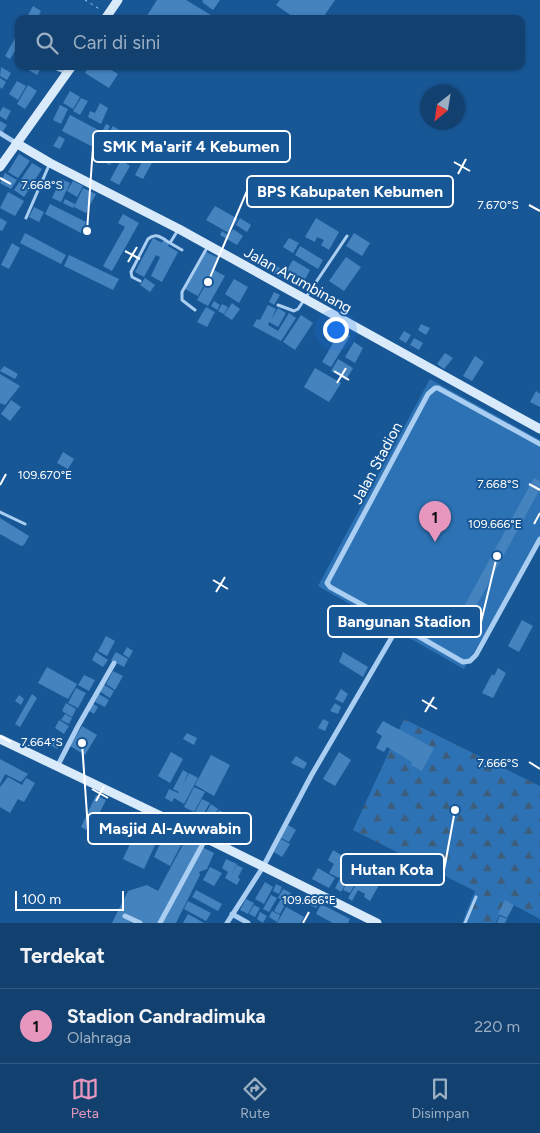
<!DOCTYPE html>
<html lang="id">
<meta charset="utf-8">
<style>
body{margin:0;font-family:Figtree,sans-serif;background:#1f4c78;color:#f1f3f6}
.compass{position:absolute;left:420px;top:85px;width:45px;height:45px;border-radius:50%;background:#124170;box-shadow:0 1px 4px #0004;rotate:210deg}
.scale{position:absolute;left:15px;bottom:12px;width:109px;box-sizing:border-box;padding-left:5px;border:2px solid #fff;border-top:0;font-size:14px;line-height:18px;white-space:nowrap;color:#fff;-webkit-text-stroke:4px #185796;paint-order:stroke}
.you{position:absolute;left:335px;top:329px;width:18px;height:18px;margin:-12px;border:4px solid #fff;border-radius:50%;background:#1a73e8;box-shadow:0 0 0 8px #1a73e833}
.badge{display:grid;place-items:center;width:32px;height:32px;border-radius:50%;background:#e797bd;color:#111;font-size:16px;font-weight:700}
.pin{position:absolute;translate:-50% -41px;filter:drop-shadow(0 1px 2px #0008)}
.pin::after{content:'';position:absolute;top:26px;width:18px;height:15px;background:inherit;clip-path:polygon(0 0,100% 0,50% 100%)}
.list{margin:0;padding:0;list-style:none}
h2{display:flex;justify-content:space-between;align-items:center;height:65px;margin:0;padding:0 20px;font-size:21px}
h2 small{font-size:16px;font-weight:400;color:#9cafc3}
.list li{display:grid;grid-template-columns:32px 1fr auto;gap:15px;align-items:center;box-sizing:border-box;height:75px;padding:0 20px;border-top:1px solid #315a83}
.list b{display:block;font-size:19px;white-space:nowrap}
.list p{margin:0;font-size:16px;white-space:nowrap;color:#9cafc3}
.list em{font-size:16px;font-style:normal;color:#9cafc3}
.icon{flex:none;width:28px;height:28px;fill:none;stroke:currentColor;stroke-width:2;stroke-linecap:round;stroke-linejoin:round}
.map{position:relative;flex:none;width:540px;height:923px;overflow:hidden}
.search{position:absolute;background:#124170;box-shadow:0 1px 4px #0004;left:15px;right:15px;top:15px;height:55px;display:flex;align-items:center;gap:12px;box-sizing:border-box;padding:0 18px;border-radius:10px;color:#9cafc3;font-size:19px}
.sheet{height:140px;background:#124170}
nav{display:flex;justify-content:space-around;align-items:center;box-sizing:border-box;height:70px;border-top:1px solid #315a83;background:#124170;font-size:14px;color:#9cafc3}
nav a{display:grid;justify-items:center;gap:2px}
nav .on{color:#e797bd}
.map>svg:first-child{display:block}
.green{fill:#2c72b5}
.forest{fill:url(#forest-firs)}
.building{fill:#4583bf}
.lines{fill:none;stroke-linecap:round;stroke-linejoin:round}
.path{stroke:#aacef1;stroke-width:1;stroke-dasharray:2.5 4;stroke-linecap:butt}
.lane{stroke:#aacef1;stroke-width:3}
.street{stroke:#aacef1;stroke-width:5}
.secondary{stroke:#d9eafb;stroke-width:9}
.ticks{fill:none;stroke:#fff;stroke-width:2}
.labels{text-anchor:middle;dominant-baseline:central;stroke-width:4;stroke-linejoin:round;paint-order:stroke}
.street-label{font-size:15px;fill:#fff;stroke:#185796}
.ticks-label{font-size:12px;text-anchor:middle;fill:#fff;stroke:#185796;stroke-width:4;stroke-linejoin:round;paint-order:stroke}
.leader{fill:none;stroke:#fff;stroke-width:2}
.callout-dot{fill:#fff;stroke:#185796;stroke-width:2}
.callout{fill:#185796;stroke:#fff;stroke-width:2}
.callout-label{font-size:16px;text-anchor:middle;font-weight:bold;fill:#fff}
</style>
<div class="map">
<svg width="540" height="923" viewBox="0 0 540 923">
<defs>
<pattern id="forest-firs" width="22" height="20" patternUnits="userSpaceOnUse" patternTransform="scale(1.25)"><rect width="22" height="20" fill="#2c72b5"/><path d="M5 1l3.5 6h-7zM16 11l3.5 6h-7z" fill="#3e5d7b"/></pattern>
</defs>
<rect width="100%" height="100%" fill="#185796"/>
<!-- green -->
<path class="green" d="M 430,379 L 540,440 L 540,540 L 464,669 L 318,586 Z"/>
<!-- forest -->
<path class="forest" d="M 404,719 L 540,786 L 540,919 L 506,901 L 496,923 L 462,923 L 475,891 L 353,830 Z"/>
<!-- building -->
<path class="building" d="M 157,0 L 186,0 L 211,15 L 209,19 L 145,19 Z
M 203,0 L 220,0 L 213,10 L 202,2 Z
M 280,0 L 335,0 L 322,19 L 296,19 L 276,5 Z
M 33,6 L 41,11 L 37,19 L 26,19 Z
M 19,31 L 19,44 L 10,59 L 5,56 Z
M 22,66 L 42,66 L 37,75 Z
M 89,66 L 105,66 L 118,74 L 109,88 L 85,73 Z
M 1,67 L 11,73 L 7,80 L 0,76 Z
M 0,78 L 6,82 L 2,89 L 0,87 Z
M 17,81 L 26,86 L 18,100 L 9,94 Z
M 28,85 L 37,91 L 25,109 L 17,104 Z
M 70,91 L 80,97 L 73,109 L 63,103 Z
M 81,98 L 88,101 L 80,115 L 73,111 Z
M 100,103 L 108,108 L 101,124 L 88,117 L 90,111 L 95,113 Z
M 60,105 L 68,109 L 61,124 L 53,120 Z
M 3,107 L 11,111 L 6,120 L 0,116 L 0,112 Z
M 70,115 L 102,132 L 106,124 L 110,126 L 104,138 L 99,135 L 93,147 L 62,131 Z
M 0,121 L 7,125 L 2,133 L 0,132 Z
M 113,126 L 135,140 L 131,147 L 118,140 L 116,145 L 105,139 Z
M 144,133 L 163,143 L 143,179 L 135,175 L 149,149 L 138,143 Z
M 59,136 L 65,139 L 60,149 L 53,146 Z
M 19,154 L 30,161 L 18,178 L 8,172 Z
M 106,155 L 113,158 L 110,165 L 102,161 Z
M 121,160 L 130,166 L 119,185 L 110,180 Z
M 32,163 L 42,169 L 24,197 L 14,190 Z
M 5,173 L 17,180 L 11,189 L 0,183 Z
M 61,179 L 70,183 L 61,202 L 52,198 Z
M 73,181 L 83,186 L 77,197 L 67,191 Z
M 83,188 L 96,194 L 86,213 L 74,207 Z
M 8,192 L 24,201 L 15,216 L 0,208 Z
M 65,199 L 75,204 L 73,208 L 63,203 Z
M 50,204 L 86,222 L 81,233 L 45,214 Z
M 215,206 L 238,219 L 229,233 L 206,220 Z
M 34,207 L 44,212 L 39,222 L 29,217 Z
M 123,214 L 139,223 L 112,271 L 103,266 L 125,227 L 118,223 Z
M 0,218 L 7,222 L 2,231 L 0,230 Z
M 240,218 L 251,225 L 247,232 L 236,225 Z
M 316,218 L 339,232 L 329,250 L 321,245 L 324,240 L 317,237 L 315,242 L 305,237 Z
M 233,229 L 243,236 L 237,245 L 220,235 L 222,231 L 229,236 Z
M 25,233 L 66,255 L 61,264 L 20,243 Z
M 354,233 L 370,243 L 362,256 L 346,246 Z
M 153,238 L 162,243 L 163,240 L 169,244 L 168,246 L 178,252 L 162,282 L 151,276 L 160,257 L 156,255 L 144,277 L 135,272 Z
M 289,238 L 299,243 L 293,253 L 283,247 Z
M 12,243 L 20,248 L 9,269 L 1,265 Z
M 300,246 L 323,260 L 318,269 L 295,255 Z
M 206,252 L 219,258 L 198,296 L 185,289 Z
M 69,255 L 119,279 L 113,290 L 64,266 Z
M 346,257 L 361,267 L 344,291 L 329,281 Z
M 293,260 L 310,270 L 304,281 L 286,271 Z
M 277,266 L 283,270 L 280,277 L 273,273 Z
M 214,270 L 225,276 L 208,306 L 197,300 Z
M 145,278 L 155,285 L 150,292 L 140,285 Z
M 234,279 L 248,287 L 239,303 L 225,294 Z
M 274,292 L 280,295 L 274,305 L 269,302 Z
M 214,301 L 220,305 L 217,310 L 211,306 Z
M 232,303 L 240,309 L 232,320 L 224,315 Z
M 222,304 L 228,307 L 224,314 L 218,311 Z
M 268,305 L 276,309 L 271,320 L 278,308 L 286,313 L 278,327 L 269,322 L 268,325 L 278,331 L 289,313 L 296,318 L 281,341 L 253,326 L 257,319 L 260,320 Z
M 206,307 L 215,312 L 207,327 L 197,322 Z
M 301,315 L 313,323 L 295,350 L 283,342 Z
M 421,324 L 430,328 L 426,335 L 418,330 Z
M 341,330 L 350,336 L 331,367 L 322,362 Z
M 404,331 L 411,335 L 406,343 L 399,339 Z
M 414,338 L 423,343 L 419,350 L 410,345 Z
M 354,342 L 363,348 L 355,363 L 345,357 Z
M 445,353 L 453,358 L 444,369 L 437,364 Z
M 475,356 L 484,362 L 472,381 L 463,376 Z
M 338,359 L 353,368 L 346,380 L 331,371 Z
M 4,366 L 18,374 L 15,379 L 0,371 Z
M 315,368 L 341,383 L 329,402 L 304,387 Z
M 0,374 L 20,386 L 5,405 L 0,403 Z
M 536,391 L 540,394 L 540,407 L 530,402 Z
M 11,400 L 21,407 L 10,421 L 1,414 Z
M 63,452 L 74,459 L 68,469 L 57,463 Z
M 534,478 L 540,481 L 540,489 L 464,628 L 455,623 Z
M 0,518 L 29,536 L 24,545 L 21,546 L 0,534 Z
M 522,620 L 533,626 L 519,652 L 508,646 Z
M 106,636 L 115,641 L 107,656 L 98,651 Z
M 127,647 L 133,651 L 129,658 L 123,654 Z
M 96,652 L 108,660 L 103,667 L 92,660 Z
M 116,652 L 128,659 L 124,667 L 111,660 Z
M 343,652 L 368,667 L 363,677 L 339,662 Z
M 47,667 L 77,684 L 68,699 L 38,683 Z
M 498,668 L 506,673 L 493,698 L 482,693 L 492,674 L 494,676 Z
M 113,671 L 123,676 L 115,690 L 106,684 Z
M 84,675 L 95,680 L 89,691 L 78,685 Z
M 103,684 L 114,691 L 110,698 L 99,691 Z
M 76,688 L 86,693 L 78,708 L 68,703 Z
M 341,689 L 348,694 L 343,703 L 335,699 Z
M 32,694 L 37,698 L 20,727 L 15,724 Z
M 99,694 L 109,700 L 105,707 L 95,702 Z
M 19,695 L 24,699 L 21,705 L 15,701 Z
M 66,703 L 76,709 L 72,717 L 62,711 Z
M 92,703 L 98,707 L 94,714 L 88,710 Z
M 335,703 L 341,707 L 338,714 L 330,711 Z
M 65,714 L 72,718 L 69,724 L 61,720 Z
M 323,719 L 329,722 L 325,731 L 318,728 Z
M 59,720 L 69,726 L 64,734 L 55,728 Z
M 383,721 L 434,748 L 422,771 L 411,765 L 412,762 L 387,747 L 384,752 L 376,748 L 382,736 L 376,732 Z
M 82,726 L 97,735 L 85,755 L 70,746 Z
M 187,733 L 197,738 L 194,745 L 183,739 Z
M 50,736 L 61,742 L 57,749 L 47,743 Z
M 171,752 L 183,759 L 170,783 L 158,776 Z
M 339,752 L 351,760 L 335,786 L 323,779 Z
M 211,755 L 230,765 L 214,796 L 195,785 Z
M 296,756 L 307,763 L 304,769 L 291,763 Z
M 0,759 L 28,774 L 21,782 L 5,774 L 0,784 Z
M 183,770 L 188,773 L 183,785 L 189,773 L 198,778 L 184,804 L 174,798 L 172,802 L 165,798 L 169,789 L 178,793 L 179,792 L 173,789 Z
M 8,777 L 22,785 L 26,778 L 35,783 L 24,802 L 18,799 L 10,813 L 0,807 L 0,787 Z
M 194,787 L 205,792 L 194,812 L 184,807 Z
M 96,795 L 106,800 L 90,832 L 81,827 Z
M 202,799 L 210,803 L 202,816 L 195,812 Z
M 211,804 L 218,809 L 211,822 L 203,818 Z
M 219,810 L 228,815 L 219,832 L 209,827 L 211,823 L 213,824 L 212,823 Z
M 140,822 L 161,832 L 144,869 L 123,859 Z
M 288,825 L 296,830 L 289,842 L 281,838 Z
M 164,835 L 181,845 L 170,866 L 154,857 Z
M 186,839 L 214,853 L 207,869 L 199,872 L 200,875 L 176,923 L 112,923 L 128,891 L 147,885 L 158,891 Z
M 281,839 L 290,844 L 282,857 L 274,852 Z
M 333,850 L 349,860 L 339,878 L 329,873 L 334,864 L 328,860 Z
M 226,859 L 237,864 L 230,877 L 237,865 L 243,868 L 238,877 L 240,879 L 237,885 L 225,878 L 228,872 L 222,868 Z
M 349,862 L 355,866 L 341,892 L 335,888 Z
M 210,867 L 222,873 L 214,886 L 203,880 Z
M 318,868 L 335,878 L 329,888 L 312,879 Z
M 351,876 L 357,880 L 350,893 L 343,890 Z
M 360,878 L 364,880 L 365,878 L 379,885 L 370,901 L 364,897 L 365,894 L 358,890 L 352,901 L 348,898 Z
M 265,882 L 273,887 L 264,904 L 255,899 Z
M 276,884 L 282,887 L 279,894 L 273,891 Z
M 283,889 L 291,893 L 280,914 L 274,911 L 281,899 L 278,898 Z
M 196,890 L 222,904 L 218,911 L 192,897 Z
M 271,895 L 277,898 L 269,912 L 263,909 Z
M 312,897 L 320,901 L 316,908 L 308,904 Z
M 246,899 L 254,903 L 248,914 L 240,910 Z
M 505,900 L 514,905 L 507,918 L 498,914 Z
M 188,901 L 211,913 L 206,921 L 184,909 Z
M 321,904 L 350,919 L 348,923 L 333,923 L 316,914 Z
M 254,905 L 260,908 L 255,917 L 249,914 Z
M 286,907 L 304,917 L 301,923 L 277,923 Z
M 272,911 L 280,915 L 277,922 L 269,917 Z
M 260,912 L 267,916 L 263,923 L 257,919 Z
M 188,914 L 204,923 L 183,923 Z
M 500,916 L 507,919 L 505,923 L 497,923 Z"/>
<g class="lines">
<!-- path -->
<path class="path" d="M 85,0 L 101,10"/>
<!-- lane -->
<path class="lane" d="M 50,66 L 66,73
M 26,218 L 50,163
M 178,230 L 170,243 L 182,250
M 140,281 L 132,277 L 131,272 L 148,239 C 156,232 162,238 170,243
M 278,305 L 294,311 L 298,309 L 347,236
M 195,310 L 182,300 L 182,292 L 208,246
M 0,512 L 25,524
M 465,923 L 476,897"/>
<!-- street -->
<path class="street" d="M 0,133 L 16,143
M 399,625 L 330,587 L 327,583 L 428,394 L 435,388 L 438,388 L 540,444
M 57,767 L 78,726 L 114,663
M 232,914 L 248,923
M 125,916 L 140,923
M 160,923 L 206,838
M 227,923 L 263,867 L 311,776 L 399,625 L 463,662 L 470,661 L 476,655 L 540,539"/>
<!-- secondary -->
<path class="secondary" d="M 105,19 L 118,0
M 16,143 L 50,163 L 179,229 L 540,429
M 0,167 L 72,66
M 0,739 L 163,817 L 377,923"/>
</g>
<!-- ticks -->
<path class="ticks" d="M 454,162 L 470,171M 458,174 L 466,159M 0,178 L 11,184M 529,205 L 540,211M 125,251 L 140,259M 128,262 L 137,247M 334,371 L 349,380M 337,383 L 346,368M 529,484 L 540,490M 0,485 L 6,474M 534,524 L 540,513M 213,580 L 228,589M 216,592 L 225,577M 422,700 L 437,709M 425,712 L 434,697M 0,736 L 11,742M 529,762 L 540,769M 92,789 L 108,798M 96,801 L 104,786M 303,923 L 309,912"/>
<g class="labels">
<!-- street labels -->
<g class="street-label">
<text transform="translate(298 280) rotate(29)">Jalan Arumbinang</text>
<text transform="translate(377 463) rotate(-62)">Jalan Stadion</text>
</g>
</g>
<g class="ticks-label">
<text x="42" y="189">7.668°S</text>
<text x="498" y="209">7.670°S</text>
<text x="45" y="479">109.670°E</text>
<text x="498" y="488">7.668°S</text>
<text x="495" y="528">109.666°E</text>
<text x="42" y="746">7.664°S</text>
<text x="498" y="767">7.666°S</text>
<text x="309" y="904">109.666°E</text>
</g>
<!-- callouts -->
<path class="leader" d="M87 231L93 147M208 282L247 191M497 556L481 622M82 743L88 829M455 810L444 870"/>
<g class="callout-dot">
<circle cx="87" cy="231" r="5"/>
<circle cx="208" cy="282" r="5"/>
<circle cx="497" cy="556" r="5"/>
<circle cx="82" cy="743" r="5"/>
<circle cx="455" cy="810" r="5"/>
</g>
<g class="callout">
<rect x="93" y="131" width="197" height="31" rx="5"/>
<rect x="247" y="176" width="206" height="31" rx="5"/>
<rect x="328" y="606" width="153" height="31" rx="5"/>
<rect x="88" y="813" width="163" height="31" rx="5"/>
<rect x="341" y="854" width="103" height="31" rx="5"/>
</g>
<g class="callout-label">
<text x="191" y="152">SMK Ma'arif 4 Kebumen</text>
<text x="350" y="197">BPS Kabupaten Kebumen</text>
<text x="404" y="627">Bangunan Stadion</text>
<text x="170" y="834">Masjid Al-Awwabin</text>
<text x="392" y="875">Hutan Kota</text>
</g>
</svg>
<svg class="compass" viewBox="-18 -18 36 36"><path d="M0-13l5 13h-10z" fill="#e53935"/><path d="M0 13l5-13h-10z" fill="#9cafc3"/></svg>
<div class="scale">100 m</div>
<div class="you"></div>
<div class="pin badge" style="left:435px;top:542px">1</div>
<div class="search"><svg class="icon" aria-label="search" viewBox="0 0 24 24"><circle cx="10" cy="10" r="6"/><path d="M15 15l6 6"/></svg>Cari di sini</div>
</div>
<section class="sheet">
<h2>Terdekat<small></small></h2>
<ul class="list">
<li><span class="badge">1</span><div><b>Stadion Candradimuka</b><p>Olahraga</p></div><em>220 m</em></li>
</ul>
</section>
<nav>
<a class="on"><svg class="icon" aria-label="map" viewBox="0 0 24 24"><path d="M3 6l6-2 6 2 6-2v14l-6 2-6-2-6 2zM9 4v14M15 6v14"/></svg>Peta</a>
<a><svg class="icon" aria-label="directions" viewBox="0 0 24 24"><path d="M12 3l9 9-9 9-9-9zM9 14v-3h6M13 9l2 2-2 2"/></svg>Rute</a>
<a><svg class="icon" aria-label="saved" viewBox="0 0 24 24"><path d="M7 4h10v16l-5-4-5 4z"/></svg>Disimpan</a>
</nav>
